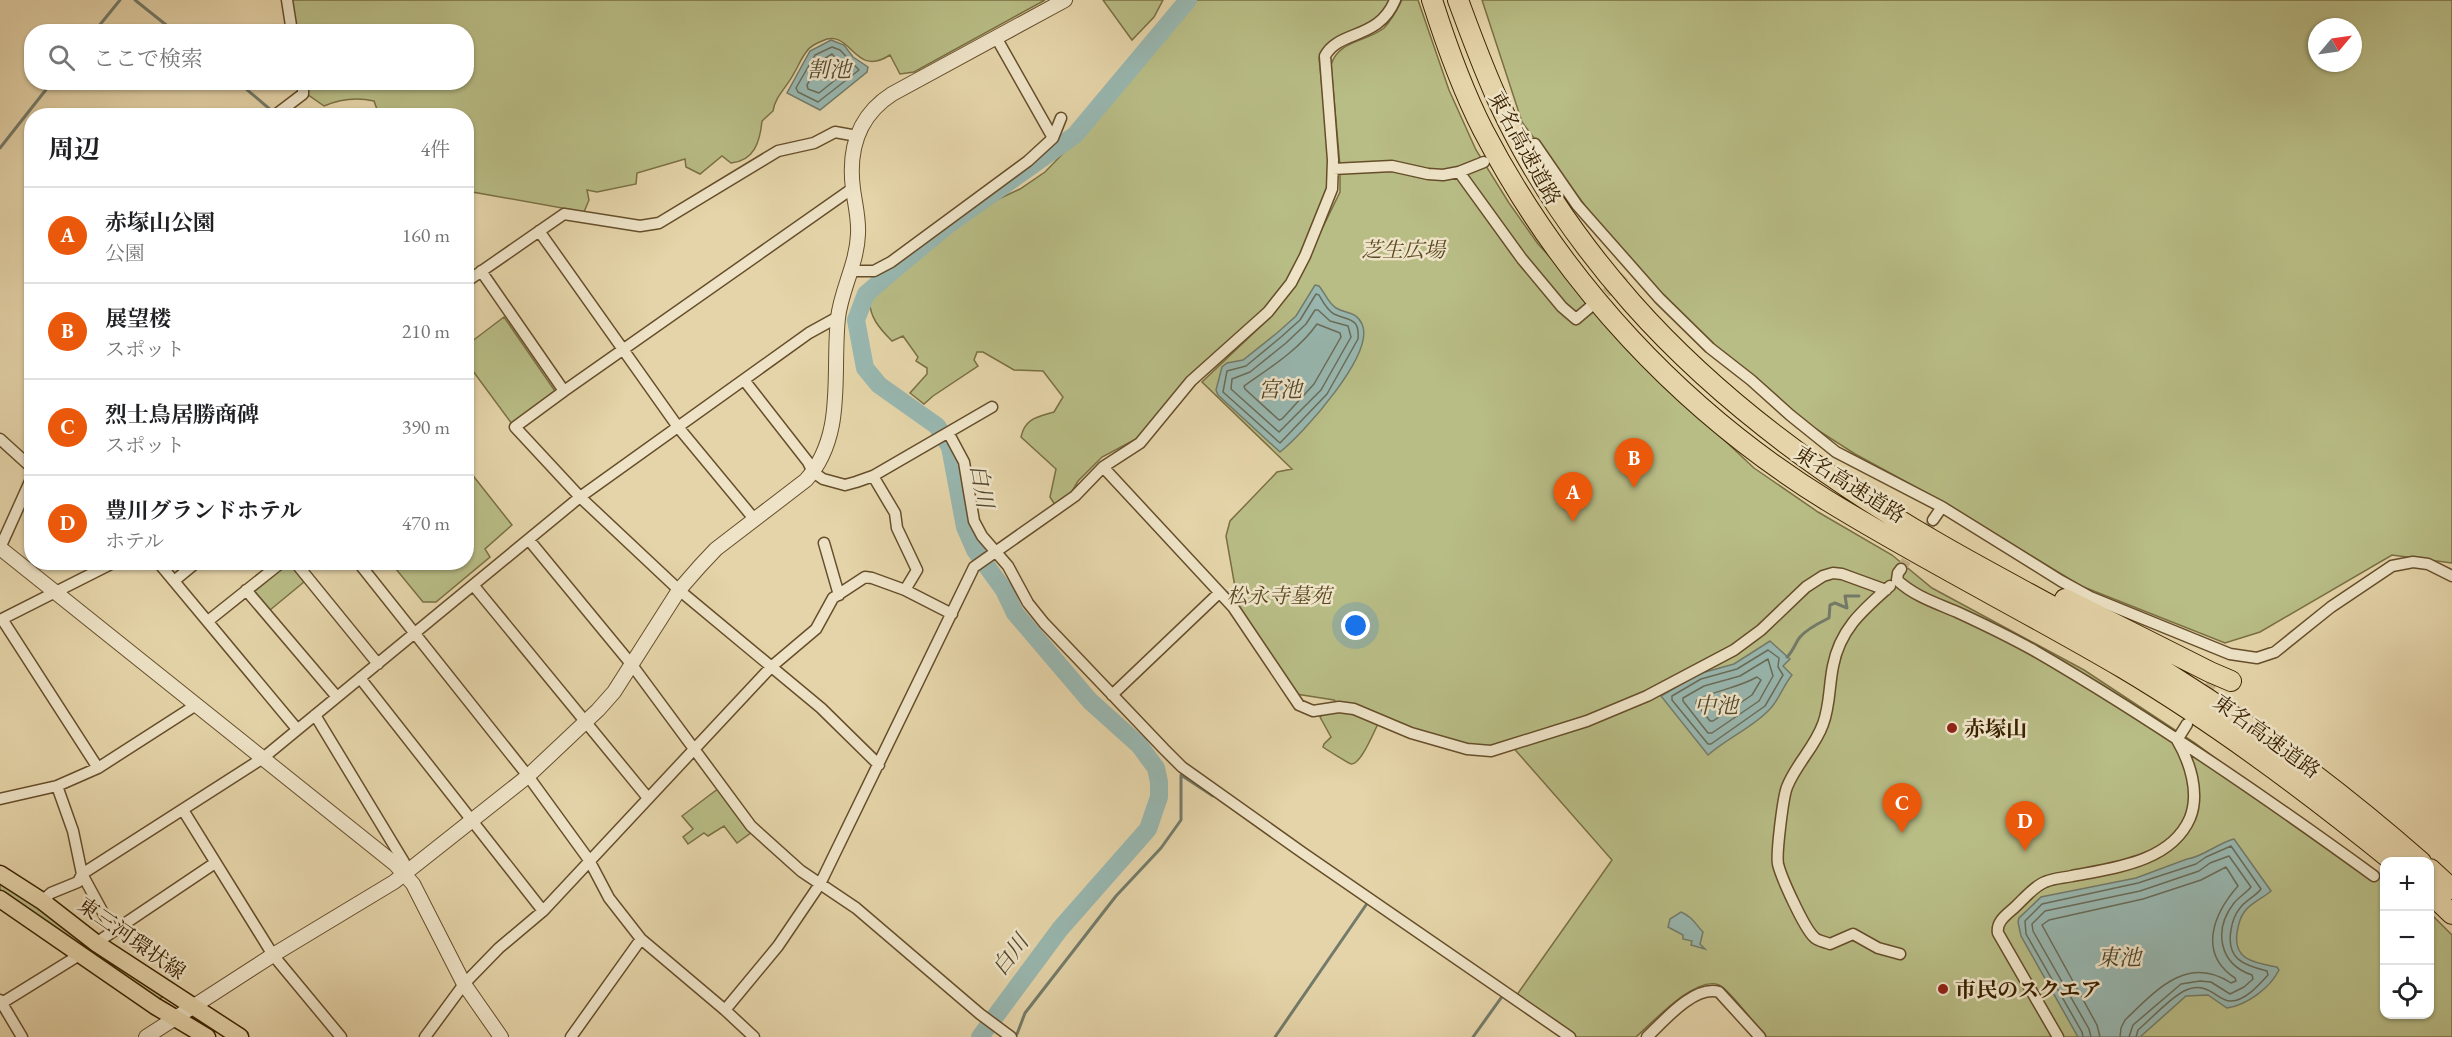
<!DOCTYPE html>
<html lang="ja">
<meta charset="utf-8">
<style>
body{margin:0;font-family:"EB Garamond","Noto Serif JP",serif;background:#f6f6f6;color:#202124}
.controls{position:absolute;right:18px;bottom:18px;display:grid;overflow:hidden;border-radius:12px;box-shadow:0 2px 4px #0004}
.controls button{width:54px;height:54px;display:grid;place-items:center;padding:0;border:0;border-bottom:2px solid #e0e0e0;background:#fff;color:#202124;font:30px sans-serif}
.compass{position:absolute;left:2308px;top:18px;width:54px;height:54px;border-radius:50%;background:#fff;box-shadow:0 2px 4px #0004;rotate:61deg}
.you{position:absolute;left:1356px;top:626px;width:21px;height:21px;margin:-15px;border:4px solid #fff;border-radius:50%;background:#1a73e8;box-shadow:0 0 0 9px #1a73e833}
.badge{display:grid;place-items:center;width:39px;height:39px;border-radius:50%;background:#ea580c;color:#fff;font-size:20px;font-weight:700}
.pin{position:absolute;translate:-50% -50px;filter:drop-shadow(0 2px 3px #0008)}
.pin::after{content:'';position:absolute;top:32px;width:21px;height:18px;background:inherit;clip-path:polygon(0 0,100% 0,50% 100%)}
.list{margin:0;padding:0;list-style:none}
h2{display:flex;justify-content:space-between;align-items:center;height:78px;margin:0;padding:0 24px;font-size:26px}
h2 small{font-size:20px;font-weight:400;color:#757577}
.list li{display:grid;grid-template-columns:39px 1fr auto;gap:18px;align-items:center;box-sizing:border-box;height:96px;padding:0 24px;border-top:2px solid #e0e0e0}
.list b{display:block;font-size:22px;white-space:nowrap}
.list p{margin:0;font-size:20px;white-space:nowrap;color:#757577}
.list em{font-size:20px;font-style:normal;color:#757577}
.icon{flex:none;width:33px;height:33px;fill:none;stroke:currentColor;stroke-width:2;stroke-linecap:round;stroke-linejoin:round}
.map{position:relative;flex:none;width:2452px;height:1037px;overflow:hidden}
.search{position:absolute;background:#fff;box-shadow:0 2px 4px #0004;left:24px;top:24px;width:450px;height:66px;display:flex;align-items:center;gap:15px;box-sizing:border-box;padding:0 21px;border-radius:24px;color:#757577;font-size:22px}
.panel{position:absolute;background:#fff;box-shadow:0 2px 4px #0004;left:24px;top:108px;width:450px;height:462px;border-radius:24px}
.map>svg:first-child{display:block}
.green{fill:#b8bc85;stroke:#7a6f42;stroke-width:1.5;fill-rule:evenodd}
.water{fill:#98b7b0;stroke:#737b6a;stroke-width:1.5}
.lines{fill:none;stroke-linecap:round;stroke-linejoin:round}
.shore{stroke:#6a6c58;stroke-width:1.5}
.stream{stroke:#737b6a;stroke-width:3}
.river{stroke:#98b7b0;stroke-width:18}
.minor-tunnel{stroke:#c3b087;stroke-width:10;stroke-dasharray:10 5;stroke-linecap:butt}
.minor-casing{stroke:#664e2a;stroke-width:13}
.tertiary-casing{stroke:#664e2a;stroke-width:16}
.primary-casing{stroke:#3b2200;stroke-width:19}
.motorway-casing{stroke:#3b2200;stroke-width:22}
.minor{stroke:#eee3c7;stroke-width:10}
.tertiary{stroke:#eee3c7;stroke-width:14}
.primary{stroke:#e5d4a9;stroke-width:16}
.motorway{stroke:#e5d4a9;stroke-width:20}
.poi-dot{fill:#8f2418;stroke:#eee3c7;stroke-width:2}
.labels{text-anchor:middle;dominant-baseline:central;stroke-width:5;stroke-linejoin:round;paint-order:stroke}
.street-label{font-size:21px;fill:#3b2200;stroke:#eee3c7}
.park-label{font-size:21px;font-style:italic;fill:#5a4821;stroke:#eee3c7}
.poi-label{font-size:21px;font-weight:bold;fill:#3b2200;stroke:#eee3c7;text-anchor:start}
.water-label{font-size:22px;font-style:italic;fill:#52472c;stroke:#eee3c7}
</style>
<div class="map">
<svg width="2452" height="1037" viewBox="0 0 2452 1037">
<rect width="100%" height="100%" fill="#e5d4a9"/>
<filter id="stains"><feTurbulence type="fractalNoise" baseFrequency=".00333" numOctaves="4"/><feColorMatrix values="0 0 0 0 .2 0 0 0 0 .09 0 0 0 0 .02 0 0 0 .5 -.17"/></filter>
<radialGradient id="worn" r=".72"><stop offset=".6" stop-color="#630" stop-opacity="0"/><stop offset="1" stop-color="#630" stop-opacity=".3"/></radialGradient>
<!-- green -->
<path class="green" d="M 292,0 L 1045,0 L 914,72 L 900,74 L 890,55 C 853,79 852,27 822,41 C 817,43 810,46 807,51 C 801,58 798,67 793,75 C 786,88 775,97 773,111 L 762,121 C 760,142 754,161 731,163 L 722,156 L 700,174 L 686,167 L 685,159 L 637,173 L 636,184 L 597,192 L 587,190 L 589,200 L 584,212 L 467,191 L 466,116 L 379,115 L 374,101 C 357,97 340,99 324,106 L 307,94 L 307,83 L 466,82 L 466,32 L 297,31 Z
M 1103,0 L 1163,0 L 1154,17 L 1132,40 Z
M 1195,0 L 1391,0 L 1378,21 L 1331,43 L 1319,58 L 1329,156 L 1327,196 L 1300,257 L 1285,283 L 1262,312 L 1138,438 L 1102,457 L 1078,481 L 1071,493 L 1055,505 L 1050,497 L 1056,469 L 1021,437 C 1025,418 1038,417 1054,412 L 1063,397 L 1043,371 L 1014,370 L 983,352 L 977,352 L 974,360 L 978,366 L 933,396 L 924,404 L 910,393 L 927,374 L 927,368 L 916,361 L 918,357 L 903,336 L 892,341 C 880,329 868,316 870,298 L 949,228 L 971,212 L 1020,189 L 1045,172 L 1083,133 L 1121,83 Z
M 1402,0 L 1418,0 L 1449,90 L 1476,150 L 1509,203 L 1538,244 L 1692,410 L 1754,468 L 1818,512 L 1892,555 L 1932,588 L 2084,670 L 2195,743 L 2300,821 L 2379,876 L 2384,874 L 2384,1014 L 2430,1014 L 2430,913 L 2452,935 L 2452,1037 L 1766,1037 C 1756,1026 1730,990 1719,985 C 1696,975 1653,1022 1636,1037 L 1576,1037 L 1516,996 L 1612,860 L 1510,744 L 1481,748 L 1379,722 C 1374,731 1361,765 1351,764 C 1350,764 1327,750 1323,747 L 1324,744 L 1331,737 L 1320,717 L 1338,704 L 1334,700 L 1296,694 L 1227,596 L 1228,592 L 1235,587 L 1226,536 L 1230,521 L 1277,472 L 1292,469 L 1202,382 L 1263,324 L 1295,284 L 1340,192 L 1340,166 L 1331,65 C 1338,40 1367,42 1384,28 C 1392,20 1397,10 1402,0 Z
M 1482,0 L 2452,0 L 2452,563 L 2392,555 L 2260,632 L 2225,643 L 2081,586 L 1945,503 L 1855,454 L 1802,420 L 1712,345 L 1662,295 L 1605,232 L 1522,122 ZM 2317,27 L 2353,27 L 2353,63 L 2317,63 Z
M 504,317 L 555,391 L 512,424 L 467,363 L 467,345 Z
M 467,468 L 512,525 L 485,549 L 490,557 L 436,602 L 423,602 L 391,563 L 466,562 Z
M 285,565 L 288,569 L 292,566 L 304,582 L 270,610 L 255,592 L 255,589 Z
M 719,788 L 752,832 L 737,843 L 724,826 L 708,836 L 704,833 L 688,844 L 683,837 L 693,829 L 682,816 Z
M 0,881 L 164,996 L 155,1002 L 0,894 Z"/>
<!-- water -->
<path class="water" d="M 831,40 L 844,45 L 853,57 L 868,67 L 867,72 L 820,110 L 787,93 L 810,51 Z
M 1315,285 L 1319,286 C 1325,293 1328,303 1336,308 C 1346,314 1356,311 1362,324 C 1376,353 1303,434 1280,452 L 1218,395 L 1216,390 L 1222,367 L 1227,363 L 1243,360 L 1277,333 L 1296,316 Z
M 1770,641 L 1790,659 L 1783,666 L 1792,675 C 1783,686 1779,700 1769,710 C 1752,728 1727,738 1708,755 L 1661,696 L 1698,674 L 1734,664 Z
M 2234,839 L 2271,891 C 2263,898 2252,902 2245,911 C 2240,917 2238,926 2237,933 C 2233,961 2256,963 2277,967 L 2279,970 C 2270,988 2247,1005 2227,1008 L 2208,995 L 2186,996 L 2140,1037 L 2078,1037 L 2021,936 L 2018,922 L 2019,918 L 2041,897 L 2136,878 L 2187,859 C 2201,858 2218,843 2234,839 Z
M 1681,912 C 1693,917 1696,925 1703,932 L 1700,944 L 1705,949 L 1691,945 L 1692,941 L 1683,939 L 1683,935 L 1668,927 L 1670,919 Z"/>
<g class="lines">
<!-- shore -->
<path class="shore" d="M 832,47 L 840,50 L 859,70 L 818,102 L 798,92 L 796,88 L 815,55 Z
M 832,54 L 845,68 L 845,72 L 819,93 L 808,89 L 807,85 L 821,61 Z
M 1316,294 L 1319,295 C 1323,302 1327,310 1334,314 C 1348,321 1360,317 1358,339 L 1327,394 L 1280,443 L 1223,392 L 1227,371 L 1246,366 L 1281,337 L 1300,320 Z
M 1315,310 L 1318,310 L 1330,321 L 1348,326 L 1351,337 L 1321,390 L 1279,432 L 1231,389 L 1232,379 L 1250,372 L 1286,343 L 1306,324 Z
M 1317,324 L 1340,333 L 1341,337 L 1314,384 L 1282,419 L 1279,420 L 1245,389 L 1244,386 C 1268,369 1299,350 1317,324 Z
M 1768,650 L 1779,658 L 1778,667 L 1783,675 L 1765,706 L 1711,744 L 1708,744 L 1672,700 L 1672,696 L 1701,679 L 1737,669 Z
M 1768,659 L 1773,676 L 1759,701 L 1712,733 L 1708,733 L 1683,701 L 1683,698 L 1704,686 L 1740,676 Z
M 1757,677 L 1761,680 L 1752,695 L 1713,721 L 1710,721 L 1696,703 L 1697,700 C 1716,690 1738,688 1757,677 Z
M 2083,1037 L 2082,1032 L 2026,934 L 2025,921 L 2042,904 L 2138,883 L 2196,864 L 2206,857 L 2231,846 L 2261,889 C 2256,896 2246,900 2240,908 C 2235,914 2232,923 2231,930 C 2226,959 2243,965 2267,971 L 2268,975 C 2259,985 2245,1001 2231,1001 C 2217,1002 2209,979 2184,991 C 2170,998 2151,1019 2138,1030 L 2136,1037
M 2091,1037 L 2089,1029 L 2033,931 L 2032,924 L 2045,911 L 2140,891 L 2199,871 L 2210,863 L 2229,856 L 2251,887 C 2246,893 2239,897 2234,903 C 2213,930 2219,964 2252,975 L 2253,979 L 2244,987 L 2230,994 L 2211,982 L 2200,981 L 2181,984 L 2133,1025 L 2129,1037
M 2100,1037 L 2097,1025 L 2042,925 L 2049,920 L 2143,899 L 2201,880 L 2226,867 L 2238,886 C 2214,913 2197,953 2235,978 L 2236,981 L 2231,983 C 2188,954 2156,990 2125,1020 L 2121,1028 L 2120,1037"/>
<!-- stream -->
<path class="stream" d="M 135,0 L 175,32
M 94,32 L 120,0
M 238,82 L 272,111
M 0,148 L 52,82
M 1787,657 C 1794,650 1795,643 1800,637 C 1808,628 1819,623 1829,618 L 1830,605 L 1835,603 L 1847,608 L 1845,596 L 1859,596
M 1017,1034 L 1025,1013 L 1116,896 L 1161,848 L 1181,820 L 1181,775 L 1213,796
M 1275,1037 L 1366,905
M 1473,1037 L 1501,998"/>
<!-- river -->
<path class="river" d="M 980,1037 L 1060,929 L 1148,829 L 1159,797 L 1159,782 L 1156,768 L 1139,745 L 1090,701 L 1015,613 L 1004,590 L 975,550 L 965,527 L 950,447 L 937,426 L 879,385 L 865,368 L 856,320 L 866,294 L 896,268 L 948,225 L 1075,135 L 1188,0"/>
<!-- minor-tunnel -->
<path class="minor-tunnel" d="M 1595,303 L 1628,273
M 1901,569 L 1933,520
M 2201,701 L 2223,665"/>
<defs>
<path id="minor" d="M 287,0 L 292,32
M 997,39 L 1053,138
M 274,116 L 303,94 L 303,82
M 1535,144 L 1577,205 L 1659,298 L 1710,348 L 1751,380 L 1790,415 L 1836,452 L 1942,507 L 2061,581 L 2090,597 L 2230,654 L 2257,658 L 2275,652 L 2331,607 L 2392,566 L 2413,562 L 2428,564 L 2452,576
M 1333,169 L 1392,166 L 1428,174 L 1443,175 L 1459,172 L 1484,162
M 1459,172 L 1522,259 L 1562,307 L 1576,319 L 1589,308
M 539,231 L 678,427 L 755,520
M 481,271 L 564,391 L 515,427 L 580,497 L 679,590 L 821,708 L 879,765
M 852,271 L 874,271 L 891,262 L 1028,161 L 1053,138 L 1061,118
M 466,282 L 564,214 L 640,226 L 659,223 L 778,151 L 814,143 L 835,132 L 857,136
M 744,380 L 808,462 L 813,472 L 823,479 L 845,485 L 856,482 L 873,476 L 992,407
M 564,391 L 853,188
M 949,434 L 964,462 L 974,521 L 982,536 L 1008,566 L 1028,603 L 1044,623 L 1164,749 L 1182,767 L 1303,853 L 1570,1037
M 0,439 L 32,468
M 1103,467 L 1233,607 L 1299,705 L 1313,711 L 1339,707 L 1354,709 L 1411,733 L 1467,749 L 1491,751 L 1587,721 L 1647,696 L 1734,650 L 1761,630 L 1806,587 L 1823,576 L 1833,573 L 1842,574 L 1886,590
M 873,476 L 895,513 L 897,528 L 917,570 L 905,590
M 1933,520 L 1942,507
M 529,540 L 632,665 L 751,826 L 801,871 L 856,908 L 980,1014 L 1011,1037
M 824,543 L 839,595
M 0,548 L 32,477
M 158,562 L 297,729
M 295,562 L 378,664
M 358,562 L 528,776 L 589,860 L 609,898 L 641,939 L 725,1010 L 754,1037
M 1901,569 L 1898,573 L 1897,580 C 1914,596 1936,603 1957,612 C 1983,624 2010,637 2035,651 C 2152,719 2264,796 2374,876
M 174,581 L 197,562
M 474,586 L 648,798
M 1890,586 C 1863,610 1840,629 1833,666 C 1829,685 1830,706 1823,724 C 1815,747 1796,764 1787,787 C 1783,797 1776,854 1778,864 C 1781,877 1804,928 1814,937 C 1817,941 1826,942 1830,944 L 1853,934 L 1878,948 L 1900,954
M 246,590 L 337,697
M 2,619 L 98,768
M 0,620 L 115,562
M 208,621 L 282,562
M 360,678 L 543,911
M 1112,695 L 1219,593
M 315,715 L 404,862 L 404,873
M 57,786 L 73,831 L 82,874 L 113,931
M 0,799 L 57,786 L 98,768 L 196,705
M 183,810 L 273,955 L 341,1037
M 42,901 L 51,893 L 78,882 L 82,874 L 263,758 L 580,497 L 809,333 L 838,317
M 96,943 L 215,863
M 0,1000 L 22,1037
M 2,1003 L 81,954
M 725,1010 L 778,946 L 820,884 L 974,567 L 1075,496 L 1103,467 L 1140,443 L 1191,381 L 1268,312 L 1291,283 L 1305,256 L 1332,189 L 1333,160 L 1325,56 C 1338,30 1379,40 1395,0
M 425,1037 L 464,984 L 499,948 L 543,911 L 771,667 L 816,629 L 833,598 L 865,577 L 872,578 L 905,590 L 952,614
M 571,1037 L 641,939
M 1647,1037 C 1664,1021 1694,985 1719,992 L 1760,1037
M 2058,1037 L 1998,933 C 1996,922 2006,915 2014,908 C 2023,900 2034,886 2045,882 C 2054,878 2063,878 2072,876 C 2114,868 2171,862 2190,818 C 2200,793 2190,762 2177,740 L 2187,724"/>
<path id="tertiary" d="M 0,548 L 395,864 L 413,884 L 464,984 L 501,1037
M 146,1037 L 273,955 L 394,882 L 528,776 L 598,710 L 614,692 L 679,590 L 700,566 L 716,549 L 806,480 C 846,435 832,374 838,318 C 841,290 857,264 858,234 C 859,219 855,204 853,189 C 848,150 858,116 892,94 L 1065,0"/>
<path id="primary" d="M 0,874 L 42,901 L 96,943 L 240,1037
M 0,899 L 155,1006 L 207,1037"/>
<path id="motorway" d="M 1432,0 C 1446,44 1462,89 1483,130 C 1562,282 1682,411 1828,501 C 1924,560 2026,611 2123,668 C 2219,725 2308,792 2394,862
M 1458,0 C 1471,35 1484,71 1500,105 C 1533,176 1580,244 1632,303 C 1717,399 1824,477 1934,541 C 1999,579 2066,612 2131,651 C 2234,712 2331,783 2421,862
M 2065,599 L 2210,672 L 2231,681
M 2430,869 L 2452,889
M 2430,893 L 2452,914"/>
</defs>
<!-- minor casing -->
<use href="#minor" class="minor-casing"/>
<!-- tertiary casing -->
<use href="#tertiary" class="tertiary-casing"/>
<!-- primary casing -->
<use href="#primary" class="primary-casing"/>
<!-- motorway casing -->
<use href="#motorway" class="motorway-casing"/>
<!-- minor -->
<use href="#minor" class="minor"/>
<!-- tertiary -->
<use href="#tertiary" class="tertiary"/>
<!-- primary -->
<use href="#primary" class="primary"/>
<!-- motorway -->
<use href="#motorway" class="motorway"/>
</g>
<!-- markers -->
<g class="poi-dot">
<circle cx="1952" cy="728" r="6"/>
<circle cx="1943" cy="989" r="6"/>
</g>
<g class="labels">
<!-- street labels -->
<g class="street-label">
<text transform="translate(1525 148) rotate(61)">東名高速道路</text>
<text transform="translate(1850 484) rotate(32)">東名高速道路</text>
<text transform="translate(2267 736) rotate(36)">東名高速道路</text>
<text transform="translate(132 938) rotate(35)">東三河環状線</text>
</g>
<!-- park labels -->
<g class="park-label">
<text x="1403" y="249">芝生広場</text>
<text x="1279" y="595">松永寺墓苑</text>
</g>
<!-- poi labels -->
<g class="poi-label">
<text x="1964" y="728">赤塚山</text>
<text x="1955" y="989">市民のスクエア</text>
</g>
<!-- water labels -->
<g class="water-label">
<text x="829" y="69">割池</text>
<text x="1280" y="389">宮池</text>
<text transform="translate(982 486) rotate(80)">白川</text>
<text x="1716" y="705">中池</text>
<text transform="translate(1010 955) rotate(-53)">白川</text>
<text x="2119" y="957">東池</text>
</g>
</g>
<rect width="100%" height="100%" filter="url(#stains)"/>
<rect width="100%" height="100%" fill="url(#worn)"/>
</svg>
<div class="controls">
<button>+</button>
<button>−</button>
<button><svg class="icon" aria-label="locate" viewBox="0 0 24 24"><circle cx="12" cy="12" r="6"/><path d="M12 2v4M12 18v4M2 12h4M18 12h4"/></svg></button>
</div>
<svg class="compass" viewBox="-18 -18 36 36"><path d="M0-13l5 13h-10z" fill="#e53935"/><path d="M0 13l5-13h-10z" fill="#757577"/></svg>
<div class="you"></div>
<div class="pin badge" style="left:1573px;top:522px">A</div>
<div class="pin badge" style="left:1634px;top:488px">B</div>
<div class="pin badge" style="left:1902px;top:833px">C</div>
<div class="pin badge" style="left:2025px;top:851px">D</div>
<div class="search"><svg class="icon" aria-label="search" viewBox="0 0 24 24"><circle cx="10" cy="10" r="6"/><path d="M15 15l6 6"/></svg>ここで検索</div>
<section class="panel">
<h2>周辺<small>4件</small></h2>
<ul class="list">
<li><span class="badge">A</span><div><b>赤塚山公園</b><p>公園</p></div><em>160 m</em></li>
<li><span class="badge">B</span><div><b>展望楼</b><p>スポット</p></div><em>210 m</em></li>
<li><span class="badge">C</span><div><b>烈士鳥居勝商碑</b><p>スポット</p></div><em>390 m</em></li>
<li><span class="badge">D</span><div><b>豊川グランドホテル</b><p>ホテル</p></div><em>470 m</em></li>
</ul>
</section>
</div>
